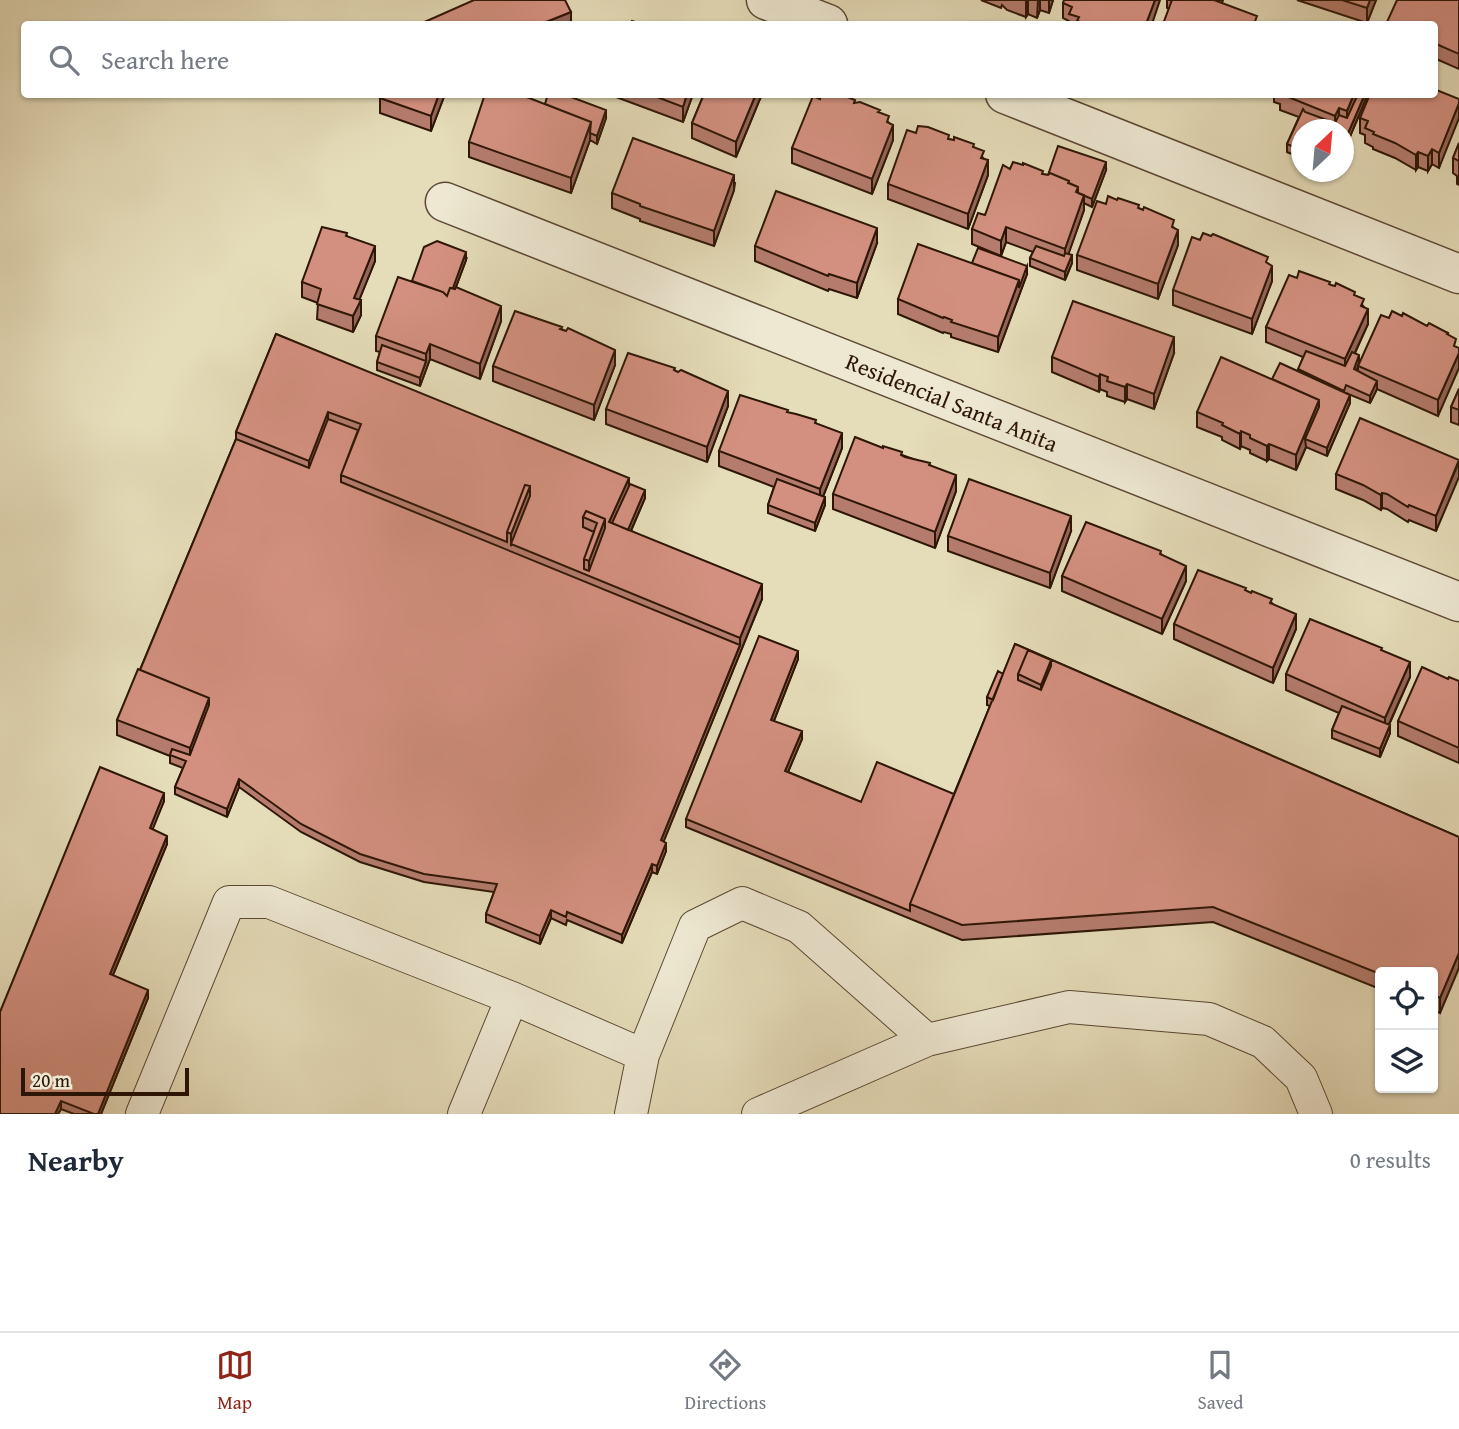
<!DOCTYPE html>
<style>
body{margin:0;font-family:"Gentium Book Plus",serif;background:#f2f2f3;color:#1f2937}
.controls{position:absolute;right:21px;bottom:21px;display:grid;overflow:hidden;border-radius:7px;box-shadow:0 2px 5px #0004}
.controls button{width:63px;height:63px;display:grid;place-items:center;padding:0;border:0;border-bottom:2px solid #e0e1e3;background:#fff;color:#1f2937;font:35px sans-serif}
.compass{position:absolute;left:1291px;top:119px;width:63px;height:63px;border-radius:50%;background:#fff;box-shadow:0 2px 5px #0004;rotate:26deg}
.scale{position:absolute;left:21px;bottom:18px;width:168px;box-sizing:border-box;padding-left:7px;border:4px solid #2e1606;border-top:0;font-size:19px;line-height:24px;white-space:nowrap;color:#2e1606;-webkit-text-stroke:5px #eee8d2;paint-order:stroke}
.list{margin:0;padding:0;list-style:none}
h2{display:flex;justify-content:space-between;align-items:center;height:91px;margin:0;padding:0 28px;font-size:30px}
h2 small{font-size:23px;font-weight:400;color:#747a83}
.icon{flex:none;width:38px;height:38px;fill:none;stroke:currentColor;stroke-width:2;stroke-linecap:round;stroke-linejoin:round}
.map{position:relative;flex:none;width:1459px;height:1114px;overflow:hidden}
.search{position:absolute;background:#fff;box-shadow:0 2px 5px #0004;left:21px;right:21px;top:21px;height:77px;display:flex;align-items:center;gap:18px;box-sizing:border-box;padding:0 24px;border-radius:7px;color:#747a83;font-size:26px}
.sheet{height:217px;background:#fff}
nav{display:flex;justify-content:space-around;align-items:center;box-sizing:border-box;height:98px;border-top:2px solid #e0e1e3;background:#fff;font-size:19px;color:#747a83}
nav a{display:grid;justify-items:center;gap:4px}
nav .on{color:#8f2418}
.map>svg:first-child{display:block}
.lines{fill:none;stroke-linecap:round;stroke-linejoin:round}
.lane-casing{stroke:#5c4833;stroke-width:34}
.street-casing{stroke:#5c4833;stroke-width:41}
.lane{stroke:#eee8d2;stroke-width:32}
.street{stroke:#eee8d2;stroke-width:38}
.wall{fill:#b57c6e;stroke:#2e1606;stroke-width:2}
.shaded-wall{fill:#94655a;stroke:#2e1606;stroke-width:2}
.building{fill:#d39080;stroke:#2e1606;stroke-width:2;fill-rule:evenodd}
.labels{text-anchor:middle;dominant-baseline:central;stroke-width:6;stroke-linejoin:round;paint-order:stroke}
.street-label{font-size:23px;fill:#2e1606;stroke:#eee8d2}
</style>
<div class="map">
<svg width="1459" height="1114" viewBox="0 0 1459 1114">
<rect width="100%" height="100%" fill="#e5dcb9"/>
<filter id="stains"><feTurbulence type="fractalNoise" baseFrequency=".00286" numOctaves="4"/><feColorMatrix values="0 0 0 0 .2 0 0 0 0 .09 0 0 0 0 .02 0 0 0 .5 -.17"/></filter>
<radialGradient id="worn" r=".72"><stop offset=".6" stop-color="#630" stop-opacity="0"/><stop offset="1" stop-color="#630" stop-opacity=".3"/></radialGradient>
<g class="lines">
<defs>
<path id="lane" d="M 142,1114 L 229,902 L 269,902 L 512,998 L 643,1055
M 464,1114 L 512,998
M 631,1114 L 643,1055 L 695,926 L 742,903 L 799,927 L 927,1040
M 758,1114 L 927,1040 L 1069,1007 L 1209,1019 L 1263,1042 L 1301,1078 L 1316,1114"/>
<path id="street" d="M 766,0 L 828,24
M 1005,94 L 1459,274
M 445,202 L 1459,602"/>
</defs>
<!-- lane casing -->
<use href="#lane" class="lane-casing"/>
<!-- street casing -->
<use href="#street" class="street-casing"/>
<!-- lane -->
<use href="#lane" class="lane"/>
<!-- street -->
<use href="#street" class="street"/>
</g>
<!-- wall -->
<path class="wall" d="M 981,0 L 1053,0 L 1049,13 L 1040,10 L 1037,18 L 1028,14 L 1026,17 L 1007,10 L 1002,5 L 1001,8 Z
M 1167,0 L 1223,0 L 1222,3 L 1257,24 L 1169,9 L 1167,8 Z
M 1297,0 L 1376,0 L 1367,23 Z
M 1459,0 L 1459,69 L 1434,58 L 1434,24 L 1387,24 L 1387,22 Z
M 1063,3 L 1152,24 L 1069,24 L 1069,21 L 1063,18 Z
M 445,94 L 431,131 L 380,113 L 380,98 Z
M 608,94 L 693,94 L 683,122 Z
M 704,94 L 762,94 L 736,157 L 692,138 L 692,123 Z
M 1274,94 L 1368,94 L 1343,153 L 1301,130 L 1301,158 L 1287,152 L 1287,144 L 1299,117 L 1280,110 L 1280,104 L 1274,102 Z
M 820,99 L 855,103 L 880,113 L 889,123 L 893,140 L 872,194 L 792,163 L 792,148 Z
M 1459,99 L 1439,168 L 1432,164 L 1428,171 L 1418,167 L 1416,170 L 1395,158 L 1373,149 L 1373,147 L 1365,143 L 1365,135 L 1360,133 L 1360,118 Z
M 545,104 L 606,118 L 597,144 L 590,140 L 571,193 L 469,157 L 469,142 Z
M 916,133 L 949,139 L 974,147 L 984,159 L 988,175 L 968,229 L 888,199 L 888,184 Z
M 1459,143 L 1459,185 L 1457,184 L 1457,176 L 1453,173 L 1453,158 Z
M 1010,169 L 1048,175 L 1106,170 L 1092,207 L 1084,203 L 1084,210 L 1068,254 L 1072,263 L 1065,280 L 1030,266 L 1030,258 L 1033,252 L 1006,242 L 1001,256 L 972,244 L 972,229 L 985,215 Z
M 735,183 L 734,190 L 714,246 L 640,221 L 640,219 L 612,208 L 612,193 Z
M 1139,208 L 1174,228 L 1178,245 L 1158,299 L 1077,270 L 1077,255 Z
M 347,236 L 375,261 L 359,300 L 361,315 L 353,332 L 317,319 L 318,303 L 302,297 L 302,282 Z
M 877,243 L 857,298 L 829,289 L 828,291 L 755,261 L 755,246 Z
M 466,260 L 456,287 L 501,321 L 480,379 L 430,359 L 420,386 L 377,370 L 377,362 L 380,352 L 376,351 L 376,336 Z
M 972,263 L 1027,274 L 998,352 L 951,337 L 951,334 L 944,332 L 943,333 L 898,314 L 898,299 Z
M 1268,264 L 1272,281 L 1252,334 L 1173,305 L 1173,290 Z
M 1297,278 L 1330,285 L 1355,296 L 1364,307 L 1368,324 L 1355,353 L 1356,370 L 1358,371 L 1358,366 L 1389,318 L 1427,326 L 1448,333 L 1438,416 L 1377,389 L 1370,403 L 1346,393 L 1350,403 L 1327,456 L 1306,447 L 1296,470 L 1269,459 L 1267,461 L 1250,453 L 1250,450 L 1241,446 L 1240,449 L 1222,440 L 1222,437 L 1197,427 L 1197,412 L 1272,379 L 1298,371 L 1303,357 L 1266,342 L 1266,327 Z
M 562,329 L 615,365 L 594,420 L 493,381 L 493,366 Z
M 276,334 L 629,485 L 645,498 L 631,531 L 762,599 L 663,842 L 666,851 L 657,874 L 652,872 L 622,943 L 567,920 L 566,925 L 551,918 L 540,944 L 486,922 L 486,914 L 494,892 L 424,882 L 360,862 L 301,832 L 239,787 L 227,817 L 175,794 L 175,787 L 183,768 L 170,763 L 170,756 L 117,735 L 117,720 L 140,670 L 236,439 L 236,432 Z
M 1174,353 L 1154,409 L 1127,399 L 1125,402 L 1107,396 L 1107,392 L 1100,389 L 1099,392 L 1052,372 L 1052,357 Z
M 675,371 L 728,406 L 707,462 L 606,424 L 606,409 Z
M 1459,389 L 1459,425 L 1451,422 L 1451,407 Z
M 788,413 L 816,423 L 842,448 L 823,497 L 825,505 L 815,531 L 768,513 L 768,505 L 774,487 L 719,466 L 719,451 Z
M 902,455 L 930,465 L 956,491 L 935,548 L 833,509 L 833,494 Z
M 1459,460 L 1436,531 L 1409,520 L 1408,522 L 1387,509 L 1382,508 L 1381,510 L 1363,500 L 1336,489 L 1336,474 Z
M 1071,531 L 1050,588 L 948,551 L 948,536 Z
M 1161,554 L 1186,581 L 1162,634 L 1062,591 L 1062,576 Z
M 1246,591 L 1272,603 L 1296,629 L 1273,683 L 1174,639 L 1174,624 Z
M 1015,644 L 1459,837 L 1440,1013 L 1433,1010 L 1433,972 L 1380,972 L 1380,989 L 1213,922 L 962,940 L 686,827 L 686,819 L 798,659 L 774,721 L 802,739 L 788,772 L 861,802 L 954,794 L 990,706 L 987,705 L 987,697 L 1003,674 Z
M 1382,651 L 1410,677 L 1389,725 L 1390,733 L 1380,757 L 1332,738 L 1332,730 L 1339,713 L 1286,690 L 1286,674 Z
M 1448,679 L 1459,681 L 1459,763 L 1398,736 L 1398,721 Z
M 164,801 L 152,829 L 167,844 L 113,975 L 148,998 L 101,1114 L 74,1114 L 61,1109 L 58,1114 L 0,1114 Z"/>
<!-- shaded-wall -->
<path class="shaded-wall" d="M 1028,0 L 1028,14 L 1026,17 L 1026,2 Z
M 1038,0 L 1040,0 L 1040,10 L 1037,18 Z
M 1049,0 L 1053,0 L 1049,13 Z
M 1155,0 L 1160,0 L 1152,24 L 1146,24 Z
M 1370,0 L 1376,0 L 1367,23 L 1367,8 Z
M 571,12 L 571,24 L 541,24 Z
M 439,94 L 445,94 L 431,131 L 431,116 Z
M 687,94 L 693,94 L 683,122 L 683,107 Z
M 756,94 L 762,94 L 736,157 L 736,142 Z
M 1354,94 L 1361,94 L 1347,126 L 1347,111 Z
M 1365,94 L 1368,94 L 1343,153 L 1343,145 Z
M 1459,103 L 1459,118 L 1439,168 L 1439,153 Z
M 1339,108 L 1339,123 L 1335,130 L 1335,116 Z
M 606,110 L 606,118 L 597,144 L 597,136 Z
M 591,122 L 590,140 L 571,193 L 571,178 Z
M 893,125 L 893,140 L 872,194 L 872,179 Z
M 1432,149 L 1432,164 L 1428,171 L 1428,156 Z
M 1418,152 L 1418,167 L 1416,170 L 1416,155 Z
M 988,160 L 988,175 L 968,229 L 968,214 Z
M 1106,162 L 1106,170 L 1092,207 L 1092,199 Z
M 734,175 L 734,190 L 714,246 L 714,231 Z
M 1084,195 L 1084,210 L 1065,264 L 1065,249 Z
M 1006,227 L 1006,242 L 1001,256 L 1001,241 Z
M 877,228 L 877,243 L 857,298 L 857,283 Z
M 1178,230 L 1178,245 L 1158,299 L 1158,284 Z
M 375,246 L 375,261 L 354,313 L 354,298 Z
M 466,252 L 466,260 L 447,311 L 447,303 Z
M 1072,255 L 1072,263 L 1065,280 L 1065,272 Z
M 1027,266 L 1027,274 L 998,352 L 998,337 L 1019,280 Z
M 1272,266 L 1272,281 L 1252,334 L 1252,319 Z
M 361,300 L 361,315 L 353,332 L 353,316 Z
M 501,306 L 501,321 L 480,379 L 480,364 Z
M 1368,309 L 1368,324 L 1345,374 L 1345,359 Z
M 1174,337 L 1174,353 L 1154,409 L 1154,394 Z
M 430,344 L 430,359 L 420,386 L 420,378 L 426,361 L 426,354 Z
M 615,350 L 615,365 L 594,420 L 594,405 Z
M 1459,353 L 1459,368 L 1438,416 L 1438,400 Z
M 1359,355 L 1359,363 L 1354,377 L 1354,369 Z
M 1100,374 L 1100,389 L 1099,392 L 1099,377 Z
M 1377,381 L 1377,389 L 1370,403 L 1370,396 Z
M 1127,384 L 1127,399 L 1125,402 L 1125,387 Z
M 728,391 L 728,406 L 707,462 L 707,447 Z
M 1350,395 L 1350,403 L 1327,456 L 1327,448 Z
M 1319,400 L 1319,415 L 1305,439 L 1306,447 L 1296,470 L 1296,455 Z
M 328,412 L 328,427 L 309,476 L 309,461 Z
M 1241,431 L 1241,446 L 1240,449 L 1240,434 Z
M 842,433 L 842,448 L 820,504 L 820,489 Z
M 1269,444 L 1269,459 L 1267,461 L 1267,446 Z
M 1459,462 L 1459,477 L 1436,531 L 1436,516 Z
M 956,475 L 956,491 L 935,548 L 935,532 Z
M 629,478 L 629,493 L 612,531 L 609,522 Z
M 530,486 L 530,511 L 511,546 L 511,534 Z
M 645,490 L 645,498 L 625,544 L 625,536 Z
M 1382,493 L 1382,508 L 1381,510 L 1381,495 Z
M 825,497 L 825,505 L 815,531 L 815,523 Z
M 1071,516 L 1071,531 L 1050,588 L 1050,573 Z
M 605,519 L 605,544 L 589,576 L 589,561 Z
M 1186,566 L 1186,581 L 1162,634 L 1162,619 Z
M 762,584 L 762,599 L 661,848 L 661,840 L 740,645 L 740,638 Z
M 1296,614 L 1296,629 L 1273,683 L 1273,668 Z
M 798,651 L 798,659 L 771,728 L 771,720 Z
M 1051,660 L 1051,681 L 1041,705 L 1041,685 Z
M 1410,662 L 1410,677 L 1385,733 L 1385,718 Z
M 209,698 L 209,713 L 190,763 L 190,748 Z
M 1390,725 L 1390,733 L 1380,757 L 1380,749 Z
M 802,731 L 802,739 L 785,779 L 785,771 Z
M 239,779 L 239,787 L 227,817 L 227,809 Z
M 164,793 L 164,801 L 150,836 L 150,828 Z
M 167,836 L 167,844 L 110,982 L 110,974 Z
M 666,843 L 666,851 L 657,874 L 657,866 Z
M 652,864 L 652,872 L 622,943 L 622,935 Z
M 551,910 L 551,918 L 540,944 L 540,936 Z
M 1459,953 L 1459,968 L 1440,1013 L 1440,998 Z
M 148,990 L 148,998 L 101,1114 L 98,1114 Z
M 61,1101 L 61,1109 L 58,1114 L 55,1114 Z"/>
<!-- building -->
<path class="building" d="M 474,0 L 565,0 L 571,12 L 541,24 L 420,24 Z
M 1064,0 L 1155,0 L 1146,24 L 1087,24 L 1077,21 L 1079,17 L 1069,14 L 1072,7 L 1063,3 Z
M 1172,0 L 1214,0 L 1257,16 L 1254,24 L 1163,24 Z
M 1342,0 L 1370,0 L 1367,8 Z
M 1397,0 L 1459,0 L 1459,54 L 1434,43 L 1434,24 L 1392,24 L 1387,22 Z
M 632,21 L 641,24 L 631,24 Z
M 1434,89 L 1459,99 L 1459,103 L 1439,153 L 1432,149 L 1428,156 L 1418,152 L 1416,155 L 1395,143 L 1373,134 L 1374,132 L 1365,128 L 1368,121 L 1360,118 L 1370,94 L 1434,94 Z
M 381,94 L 439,94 L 431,116 L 380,98 Z
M 485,94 L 519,94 L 591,122 L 571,178 L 469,142 Z
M 548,94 L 563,94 L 606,110 L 597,136 L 590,133 L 591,122 L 545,104 Z
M 649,94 L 687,94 L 683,107 Z
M 704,94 L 756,94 L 736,142 L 692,123 Z
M 821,94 L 834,95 L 834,94 L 840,94 L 855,100 L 854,103 L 860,102 L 880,110 L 878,112 L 889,116 L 887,122 L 893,125 L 872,179 L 792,148 L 813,96 L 820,99 Z
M 1281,94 L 1354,94 L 1347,111 L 1339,108 L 1335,116 Z
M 1358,94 L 1365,94 L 1343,145 L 1343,130 L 1301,130 L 1301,150 L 1287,144 L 1303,109 L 1305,112 L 1335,123 L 1339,115 L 1347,118 Z
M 918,126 L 928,127 L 949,135 L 948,139 L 954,140 L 954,137 L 974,144 L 973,147 L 984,151 L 981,158 L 988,160 L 968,214 L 888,184 L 907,130 L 916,133 Z
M 633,138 L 734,175 L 714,231 L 640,206 L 640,204 L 612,193 Z
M 1459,143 L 1459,161 L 1453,158 Z
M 1058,146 L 1106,162 L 1092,199 L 1078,193 L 1078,187 L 1069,183 L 1069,181 L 1050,173 L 1048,175 Z
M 1013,162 L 1023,165 L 1023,163 L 1043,171 L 1042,174 L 1048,175 L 1050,173 L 1069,181 L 1068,183 L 1078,187 L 1076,192 L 1084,195 L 1065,249 L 1006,227 L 1001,241 L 972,229 L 978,213 L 985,215 L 1003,165 L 1010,169 Z
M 776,191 L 877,228 L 857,283 L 829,274 L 828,276 L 755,246 Z
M 1108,196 L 1117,200 L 1118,198 L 1139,205 L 1138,208 L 1143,210 L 1144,207 L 1174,220 L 1172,227 L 1178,230 L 1158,284 L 1077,255 L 1097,201 L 1106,204 Z
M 322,227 L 347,233 L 346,236 L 375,246 L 354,298 L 361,300 L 353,316 L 317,304 L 321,289 L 302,282 Z
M 1203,233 L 1211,236 L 1213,234 L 1268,257 L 1266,262 L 1272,266 L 1252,319 L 1173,290 L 1192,237 L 1200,240 Z
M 437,241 L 466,252 L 453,288 L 450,288 L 447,296 L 443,292 L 412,281 L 424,247 Z
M 918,244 L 1019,280 L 998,337 L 951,322 L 952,320 L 944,317 L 943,318 L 898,299 Z
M 1036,246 L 1064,256 L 1065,253 L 1072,255 L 1065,272 L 1030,258 Z
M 978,248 L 1027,266 L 1019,288 L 1019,280 L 972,263 Z
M 1299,271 L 1330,282 L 1329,284 L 1331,285 L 1335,286 L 1336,283 L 1355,292 L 1354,295 L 1364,299 L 1361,306 L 1368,309 L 1345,359 L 1266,327 L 1289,275 L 1297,278 Z
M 398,277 L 443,292 L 447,296 L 450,288 L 455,289 L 456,287 L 501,306 L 480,364 L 430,344 L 426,354 L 376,336 Z
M 1073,301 L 1174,337 L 1154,394 L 1127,384 L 1125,387 L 1107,381 L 1108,377 L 1100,374 L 1099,377 L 1052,357 Z
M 515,311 L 562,327 L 560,329 L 566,331 L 568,328 L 615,350 L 594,405 L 493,366 Z
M 1392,311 L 1402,316 L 1403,313 L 1427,326 L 1429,323 L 1448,333 L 1447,334 L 1456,339 L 1454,346 L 1459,348 L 1459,353 L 1438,400 L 1358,366 L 1381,315 L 1389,318 Z
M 276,334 L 629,478 L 609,522 L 762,584 L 740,638 L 511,544 L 530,496 L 530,486 L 525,485 L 507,532 L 507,542 L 341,475 L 361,424 L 328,412 L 309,461 L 236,432 ZM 586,511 L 605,519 L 605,528 L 589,571 L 584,569 L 584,559 L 594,532 L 583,527 L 583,517 Z
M 382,345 L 426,361 L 420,378 L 377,362 Z
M 1306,351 L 1345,366 L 1352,352 L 1359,355 L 1354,369 L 1377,381 L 1370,396 L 1346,385 L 1344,391 L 1298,369 Z
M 628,353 L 675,368 L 674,370 L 678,372 L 681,370 L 728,391 L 707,447 L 606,409 Z
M 1221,357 L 1319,400 L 1296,455 L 1269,444 L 1267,446 L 1250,438 L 1250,435 L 1241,431 L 1240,434 L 1222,425 L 1223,423 L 1197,412 Z
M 1280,363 L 1350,395 L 1327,448 L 1305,439 L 1319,407 L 1319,400 L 1272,379 Z
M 1459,389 L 1459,410 L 1451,407 Z
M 740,395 L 788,410 L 787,412 L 796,414 L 816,420 L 815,423 L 842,433 L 820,489 L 719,451 Z
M 1360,418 L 1459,460 L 1436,516 L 1409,505 L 1408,507 L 1387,494 L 1382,493 L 1381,495 L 1363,485 L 1336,474 Z
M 328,419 L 358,430 L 341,475 L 341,482 L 740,645 L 661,840 L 666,843 L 657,866 L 652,864 L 622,935 L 567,912 L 566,917 L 551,910 L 540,936 L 486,914 L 497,884 L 424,874 L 360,854 L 301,824 L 239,779 L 227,809 L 175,787 L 186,761 L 170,755 L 172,749 L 190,755 L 209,705 L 209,698 L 140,670 L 236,439 L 309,468 Z
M 855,437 L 883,448 L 883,446 L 902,452 L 901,455 L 905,457 L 930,463 L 929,465 L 956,475 L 935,532 L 833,494 Z
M 777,479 L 825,497 L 815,523 L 768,505 Z
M 969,479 L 1071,516 L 1050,573 L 948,536 Z
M 630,484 L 645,490 L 628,530 L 612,523 Z
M 525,485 L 530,486 L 511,534 L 507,532 Z
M 586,511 L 605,519 L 589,561 L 584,559 L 597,523 L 583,517 Z
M 1086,522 L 1161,551 L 1160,554 L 1186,566 L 1162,619 L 1062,576 Z
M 1198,570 L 1246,588 L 1245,590 L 1251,593 L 1252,591 L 1272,599 L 1270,603 L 1296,614 L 1273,668 L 1174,624 Z
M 1310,619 L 1382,648 L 1381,650 L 1410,662 L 1385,718 L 1286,674 Z
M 759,636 L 798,651 L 771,720 L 802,731 L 785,771 L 861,802 L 877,762 L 954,794 L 910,904 L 910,911 L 686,819 Z
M 1015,644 L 1459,837 L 1459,953 L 1440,998 L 1433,995 L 1433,972 L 1380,972 L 1380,974 L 1213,907 L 962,925 L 910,904 ZM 1028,650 L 1051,660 L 1051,666 L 1041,690 L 1018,680 L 1018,674 Z
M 1028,650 L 1051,660 L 1041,685 L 1018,674 Z
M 1422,667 L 1448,679 L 1449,677 L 1459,681 L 1459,748 L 1398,721 Z
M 138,669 L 209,698 L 190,748 L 117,720 Z
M 998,671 L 1003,674 L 993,700 L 987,697 Z
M 1342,706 L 1390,725 L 1380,749 L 1332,730 Z
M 100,767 L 164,793 L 150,828 L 167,836 L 110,974 L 148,990 L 98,1114 L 94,1114 L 61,1101 L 55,1114 L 0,1114 L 0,1012 Z"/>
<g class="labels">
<!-- street labels -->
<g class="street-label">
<text transform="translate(952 402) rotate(22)">Residencial Santa Anita</text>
</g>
</g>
<rect width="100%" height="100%" filter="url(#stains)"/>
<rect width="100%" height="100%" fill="url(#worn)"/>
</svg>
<div class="controls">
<button><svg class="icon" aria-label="locate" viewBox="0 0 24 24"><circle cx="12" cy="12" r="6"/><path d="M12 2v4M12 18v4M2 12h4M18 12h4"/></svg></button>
<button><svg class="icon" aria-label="layers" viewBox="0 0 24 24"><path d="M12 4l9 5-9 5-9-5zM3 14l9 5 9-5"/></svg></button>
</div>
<svg class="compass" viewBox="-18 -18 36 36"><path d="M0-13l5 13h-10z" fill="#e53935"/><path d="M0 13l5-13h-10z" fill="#747a83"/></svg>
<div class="scale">20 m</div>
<div class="search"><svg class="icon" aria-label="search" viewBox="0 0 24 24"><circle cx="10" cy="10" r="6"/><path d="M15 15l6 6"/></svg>Search here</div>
</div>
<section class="sheet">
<h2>Nearby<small>0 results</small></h2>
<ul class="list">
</ul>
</section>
<nav>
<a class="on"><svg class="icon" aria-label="map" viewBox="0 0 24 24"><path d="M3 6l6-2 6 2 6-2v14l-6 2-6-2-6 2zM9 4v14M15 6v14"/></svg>Map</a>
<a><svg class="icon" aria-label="directions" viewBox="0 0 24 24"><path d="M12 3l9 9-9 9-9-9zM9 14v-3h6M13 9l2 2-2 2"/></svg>Directions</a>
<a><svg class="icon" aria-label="saved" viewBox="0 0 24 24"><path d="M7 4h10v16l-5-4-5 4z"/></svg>Saved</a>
</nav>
